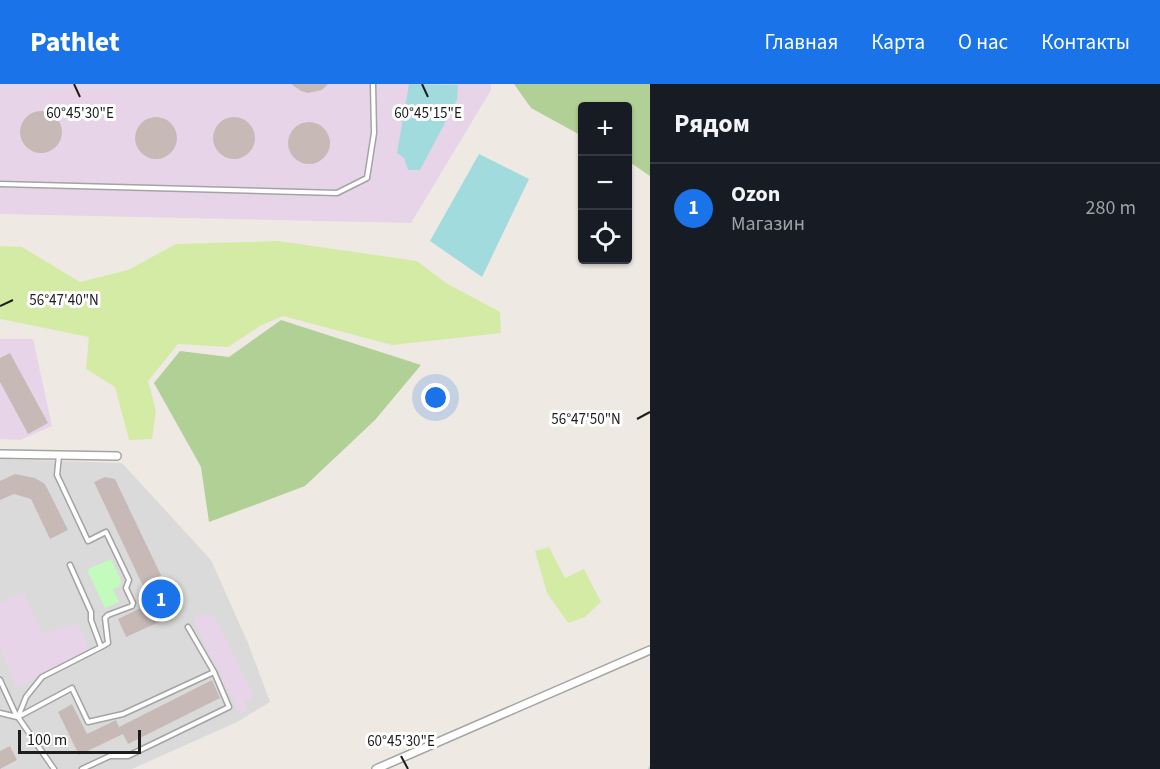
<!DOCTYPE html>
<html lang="ru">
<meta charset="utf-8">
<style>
body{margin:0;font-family:"Source Sans 3",sans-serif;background:#20242c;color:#f1f3f6}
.controls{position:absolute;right:18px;top:18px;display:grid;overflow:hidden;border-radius:6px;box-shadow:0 2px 4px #0004}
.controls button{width:54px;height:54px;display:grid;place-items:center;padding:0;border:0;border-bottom:2px solid #363941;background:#171b24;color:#f1f3f6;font:30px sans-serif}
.scale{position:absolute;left:18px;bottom:15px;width:123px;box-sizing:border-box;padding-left:6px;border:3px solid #1d1d1d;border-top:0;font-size:16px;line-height:21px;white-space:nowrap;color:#1d1d1d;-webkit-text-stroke:4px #fff;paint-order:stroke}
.you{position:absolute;left:436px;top:314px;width:21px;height:21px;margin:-15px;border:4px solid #fff;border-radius:50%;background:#1a73e8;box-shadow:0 0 0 9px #1a73e833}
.badge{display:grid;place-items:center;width:39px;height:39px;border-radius:50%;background:#1a73e8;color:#fff;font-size:20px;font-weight:700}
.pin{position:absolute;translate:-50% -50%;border:3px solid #fff;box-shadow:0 2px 6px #0006}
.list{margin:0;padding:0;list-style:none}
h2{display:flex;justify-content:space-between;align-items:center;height:78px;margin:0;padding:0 24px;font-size:26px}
h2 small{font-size:20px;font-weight:400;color:#9ea1a6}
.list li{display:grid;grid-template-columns:39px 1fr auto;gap:18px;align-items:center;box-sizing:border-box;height:90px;padding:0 24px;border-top:2px solid #363941}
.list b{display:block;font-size:22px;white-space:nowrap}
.list p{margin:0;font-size:20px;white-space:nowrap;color:#9ea1a6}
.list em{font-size:20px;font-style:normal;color:#9ea1a6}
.icon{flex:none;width:33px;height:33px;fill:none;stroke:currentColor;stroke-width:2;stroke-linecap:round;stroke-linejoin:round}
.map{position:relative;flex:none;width:650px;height:685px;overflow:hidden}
header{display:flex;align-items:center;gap:36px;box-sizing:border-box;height:84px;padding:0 30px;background:#1a73e8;color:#fff}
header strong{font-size:28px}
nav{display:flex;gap:33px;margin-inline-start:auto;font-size:21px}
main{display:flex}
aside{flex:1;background:#171b24}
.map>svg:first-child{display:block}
.residential{fill:#dbdada}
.industrial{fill:#e8d4e8}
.grass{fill:#d4eba6}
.forest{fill:#b1d096}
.park{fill:#c3fbbd}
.water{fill:#a1dbde}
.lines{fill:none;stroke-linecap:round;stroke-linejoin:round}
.stream{stroke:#a1dbde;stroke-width:2}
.building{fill:#c7bab6}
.service-casing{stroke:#a4a4a4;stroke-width:7}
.minor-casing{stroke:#a4a4a4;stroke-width:10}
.service{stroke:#fff;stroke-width:4}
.minor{stroke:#fff;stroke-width:7}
.ticks{fill:none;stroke:#1d1d1d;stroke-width:2}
.ticks-label{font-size:15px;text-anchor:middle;fill:#1d1d1d;stroke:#fff;stroke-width:6;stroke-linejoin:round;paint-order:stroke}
</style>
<header>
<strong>Pathlet</strong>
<nav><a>Главная</a><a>Карта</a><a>О нас</a><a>Контакты</a></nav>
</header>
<main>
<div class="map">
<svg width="650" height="685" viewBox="0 0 650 685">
<rect width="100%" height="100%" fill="#efe9e3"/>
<!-- residential -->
<path class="residential" d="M 0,375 L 122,379 L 211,476 L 248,559 L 270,618 L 237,638 L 132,685 L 0,685 Z"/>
<!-- industrial -->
<path class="industrial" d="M 0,0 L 491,0 L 491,6 L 411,139 L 0,130 Z
M 0,255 L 33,255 L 52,342 L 20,356 L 0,355 Z
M 23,508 L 43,550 L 78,539 L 89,566 L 17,604 L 0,563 L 0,519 Z
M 203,530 L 215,533 L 254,613 L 244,618 L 248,626 L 240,630 L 193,535 Z"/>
<!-- grass -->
<path class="grass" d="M 278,157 L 417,177 L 446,199 L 500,228 L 501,249 L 392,261 L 283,232 L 260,242 L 228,263 L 178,260 L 148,297 L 156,327 L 152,355 L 129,356 L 115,303 L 86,285 L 89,253 L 0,235 L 0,162 L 22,163 L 80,198 L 128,186 L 176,160 Z
M 549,463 L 565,494 L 584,485 L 601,518 L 585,533 L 568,539 L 547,509 L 535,467 Z"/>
<!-- forest -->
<path class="forest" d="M 514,0 L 650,0 L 650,92 L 628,77 L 628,22 L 582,22 L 582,52 L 531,24 Z
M 281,236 L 421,281 L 375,336 L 305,402 L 209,438 L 201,383 L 154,299 L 180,267 L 229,273 Z"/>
<!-- park -->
<path class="park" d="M 111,475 L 121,496 L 120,502 L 113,505 L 119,518 L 105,524 L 87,486 Z"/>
<!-- water -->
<path class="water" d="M 409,0 L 458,1 L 457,16 L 420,86 L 408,86 L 404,74 L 397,69 Z
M 479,70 L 529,95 L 482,193 L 430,157 Z"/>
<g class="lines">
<!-- stream -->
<path class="stream" d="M 649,685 L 650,683"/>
</g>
<!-- building -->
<path class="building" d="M 291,0 L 328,0 L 322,6 L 308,9 L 301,7 Z
M20 48a21 21 0 1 1 42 0a21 21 0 1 1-42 0Z
M135 54a21 21 0 1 1 42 0a21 21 0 1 1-42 0Z
M213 54a21 21 0 1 1 42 0a21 21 0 1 1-42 0Z
M288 59a21 21 0 1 1 42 0a21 21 0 1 1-42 0Z
M 10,269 L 48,339 L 28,350 L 0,298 L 0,274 Z
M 15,390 L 35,394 L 45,400 L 68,446 L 50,455 L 31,415 L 14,410 L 0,416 L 0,397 Z
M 105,393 L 115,395 L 179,529 L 126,553 L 118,535 L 151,519 L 94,398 Z
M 212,596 L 220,614 L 128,660 L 123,650 L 79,671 L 58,628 L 72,620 L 87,650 L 116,636 L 119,643 Z
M 10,662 L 17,676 L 0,685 L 0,667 Z"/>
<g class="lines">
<defs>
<path id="service" d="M 0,100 L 337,109 L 367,94 L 374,49 L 373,0
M 59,371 L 57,391 L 88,457 L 106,448 L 129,496 L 126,504 L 133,519 L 132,522 L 108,531 L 105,534 L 108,559 L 101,563
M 0,596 L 17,633
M 0,629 L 17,633
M 18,633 L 26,613 L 42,593 L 101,563 L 91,536 L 91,528 L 70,481
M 54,685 L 18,633 L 72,604 L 88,638 L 123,630 L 214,588 L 188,543
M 82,685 L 110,672 L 128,672 L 229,623 L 214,588"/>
<path id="minor" d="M 0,370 L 117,372
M 376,685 L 650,566"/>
</defs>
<!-- service casing -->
<use href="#service" class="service-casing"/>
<!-- minor casing -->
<use href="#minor" class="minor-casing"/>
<!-- service -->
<use href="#service" class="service"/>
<!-- minor -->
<use href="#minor" class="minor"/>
</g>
<!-- ticks -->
<path class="ticks" d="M 74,0 L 80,13M 422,0 L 428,13M 0,222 L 13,216M 637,335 L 650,328M 401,672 L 408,685"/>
<g class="ticks-label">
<text x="428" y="34">60°45'15"E</text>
<text x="80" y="34">60°45'30"E</text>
<text x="64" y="221">56°47'40"N</text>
<text x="586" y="340">56°47'50"N</text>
<text x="401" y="662">60°45'30"E</text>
</g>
</svg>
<div class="controls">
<button>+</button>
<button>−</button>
<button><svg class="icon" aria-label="locate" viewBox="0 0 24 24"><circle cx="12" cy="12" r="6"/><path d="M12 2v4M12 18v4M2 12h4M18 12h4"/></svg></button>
</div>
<div class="scale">100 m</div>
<div class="you"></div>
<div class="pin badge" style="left:161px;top:515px">1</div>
</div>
<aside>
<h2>Рядом<small></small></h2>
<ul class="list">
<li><span class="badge">1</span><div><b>Ozon</b><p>Магазин</p></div><em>280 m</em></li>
</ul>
</aside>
</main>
